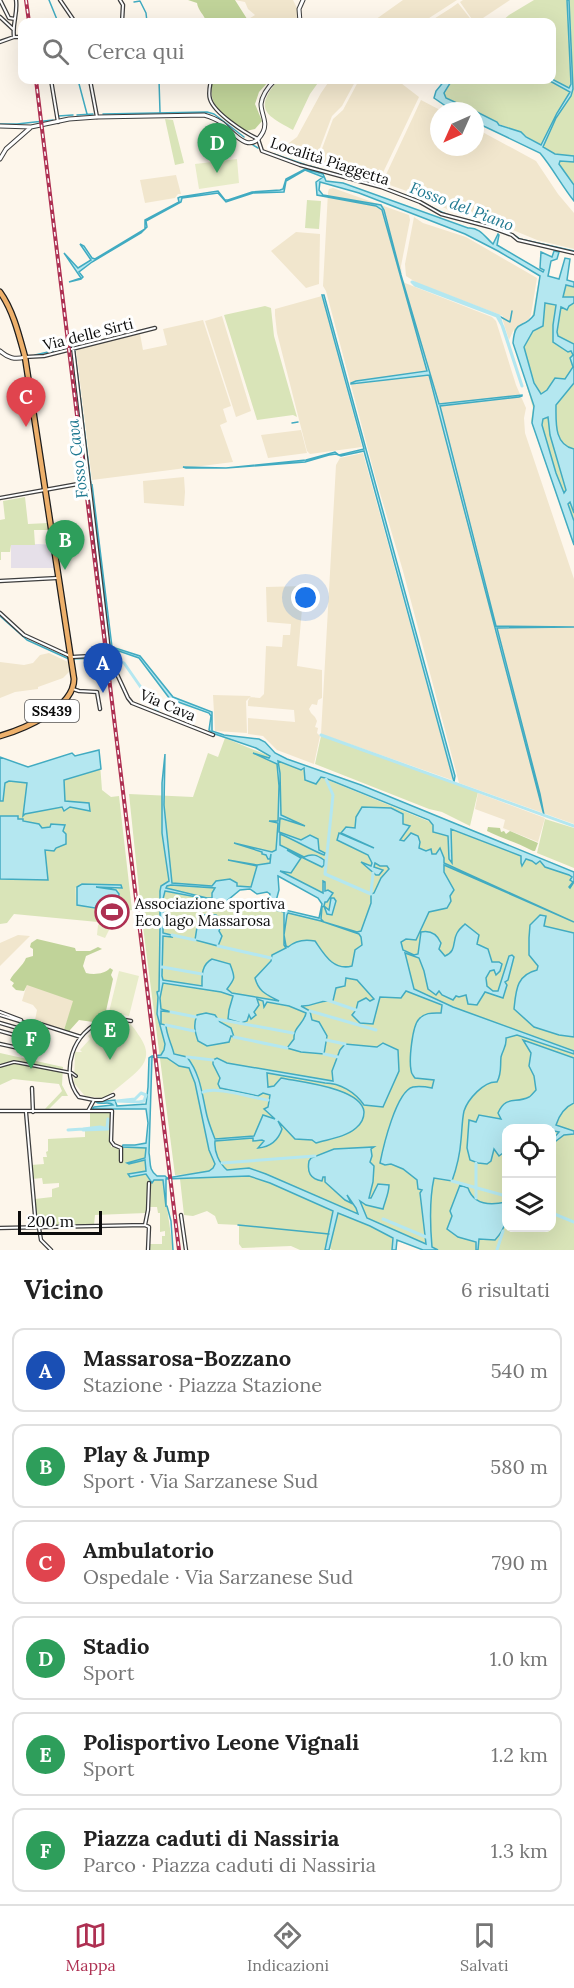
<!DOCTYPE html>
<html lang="it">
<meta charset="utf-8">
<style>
body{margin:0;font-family:Lora,serif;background:#f6f6f6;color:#222}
.controls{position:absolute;right:18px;bottom:18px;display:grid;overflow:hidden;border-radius:12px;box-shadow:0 6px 24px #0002}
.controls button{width:54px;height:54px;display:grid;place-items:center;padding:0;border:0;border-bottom:2px solid #e0e0e0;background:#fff;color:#222;font:30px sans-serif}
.compass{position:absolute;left:430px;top:102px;width:54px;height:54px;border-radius:50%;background:#fff;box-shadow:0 6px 24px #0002;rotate:225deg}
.scale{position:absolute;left:18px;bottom:15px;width:84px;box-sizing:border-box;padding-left:6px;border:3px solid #0b0b0b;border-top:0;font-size:16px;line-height:21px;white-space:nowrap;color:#0b0b0b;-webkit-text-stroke:4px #fff;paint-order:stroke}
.you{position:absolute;left:306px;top:598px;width:21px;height:21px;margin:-15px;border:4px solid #fff;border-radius:50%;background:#1a73e8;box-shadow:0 0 0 9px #1a73e833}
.badge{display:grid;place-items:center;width:39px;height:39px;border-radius:50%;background:#ae3052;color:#fff;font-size:20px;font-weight:700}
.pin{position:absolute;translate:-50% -50px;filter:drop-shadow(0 2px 3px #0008)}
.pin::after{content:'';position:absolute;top:32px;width:21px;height:18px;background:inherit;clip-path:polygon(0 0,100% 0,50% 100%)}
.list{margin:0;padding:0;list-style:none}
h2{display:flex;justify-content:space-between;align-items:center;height:78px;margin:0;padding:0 24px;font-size:26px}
h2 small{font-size:20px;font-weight:400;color:#767676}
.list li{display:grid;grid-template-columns:39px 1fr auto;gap:18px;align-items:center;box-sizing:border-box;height:84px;margin:0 12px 12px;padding:0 12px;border:2px solid #e0e0e0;border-radius:12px}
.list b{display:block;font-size:22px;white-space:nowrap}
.list p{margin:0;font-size:20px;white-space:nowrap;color:#767676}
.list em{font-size:20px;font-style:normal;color:#767676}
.icon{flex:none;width:33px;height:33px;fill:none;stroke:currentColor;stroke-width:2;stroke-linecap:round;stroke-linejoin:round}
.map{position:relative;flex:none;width:574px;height:1250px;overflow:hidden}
.search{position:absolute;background:#fff;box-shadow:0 6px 24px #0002;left:18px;right:18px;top:18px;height:66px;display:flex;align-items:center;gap:15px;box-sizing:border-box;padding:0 21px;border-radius:12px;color:#767676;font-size:22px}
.sheet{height:654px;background:#fff}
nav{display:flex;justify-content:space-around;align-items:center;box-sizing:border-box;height:84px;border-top:2px solid #e0e0e0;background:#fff;font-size:16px;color:#767676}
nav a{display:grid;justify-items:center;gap:3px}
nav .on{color:#ae3052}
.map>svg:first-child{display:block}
.industrial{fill:#e6e0e9}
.farmland{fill:#f1e6cd}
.green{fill:#d9e4b8;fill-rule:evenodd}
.forest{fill:#c0d399}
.pitch{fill:#e8ecc9}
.water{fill:#b4e7f0;stroke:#41abc1;stroke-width:1.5;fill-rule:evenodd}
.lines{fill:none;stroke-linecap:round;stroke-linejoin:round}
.stream{stroke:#41abc1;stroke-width:1.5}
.canal{stroke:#b4e7f0;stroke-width:3}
.pedestrian-casing{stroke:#3e3e3e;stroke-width:4}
.minor-casing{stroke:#3e3e3e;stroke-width:4.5}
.tertiary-casing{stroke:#3e3e3e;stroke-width:5}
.primary-casing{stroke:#1c1c1c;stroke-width:7}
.pedestrian{stroke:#fff;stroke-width:1.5}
.minor{stroke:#fff;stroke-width:2}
.tertiary{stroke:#fff;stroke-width:3}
.primary{stroke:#edb06b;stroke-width:4.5}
.rail-casing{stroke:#ae3052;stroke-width:4}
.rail{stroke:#fff;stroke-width:1.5;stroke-dasharray:4.5;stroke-linecap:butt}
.labels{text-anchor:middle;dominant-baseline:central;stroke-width:6;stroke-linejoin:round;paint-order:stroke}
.shield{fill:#fff;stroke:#545454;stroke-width:1.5}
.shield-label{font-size:14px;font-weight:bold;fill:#0b0b0b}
.street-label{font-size:15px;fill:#0b0b0b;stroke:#fff}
.poi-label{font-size:15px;fill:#0b0b0b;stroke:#fff;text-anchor:start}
.water-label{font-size:16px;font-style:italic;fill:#207991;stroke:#fff}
</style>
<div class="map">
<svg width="574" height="1250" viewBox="0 0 574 1250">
<rect width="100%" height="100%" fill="#fdf6eb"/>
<!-- industrial -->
<path class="industrial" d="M 39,544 L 52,545 L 56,568 L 11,568 L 11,545 Z"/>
<!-- farmland -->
<path class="farmland" d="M 235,0 L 293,0 L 297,8 L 298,22 L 249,22 L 247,20 L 255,15 L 248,9 L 245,2 Z
M 403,0 L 457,0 L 423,22 L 372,22 Z
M 463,0 L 510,0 L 477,22 L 474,22 L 460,2 Z
M 458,3 L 473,22 L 429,22 L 451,8 Z
M 330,80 L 356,80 L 342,106 L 332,116 L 314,164 L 278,151 L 297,137 L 321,93 Z
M 359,80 L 397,80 L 419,97 L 379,181 L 316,165 L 333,119 L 343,110 Z
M 421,100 L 442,111 L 439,111 L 439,147 L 475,147 L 475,128 L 536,161 L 558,194 L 574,213 L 574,249 L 537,240 L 491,221 L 449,210 L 418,195 L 384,183 L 383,181 Z
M 176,175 L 181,194 L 178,194 L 175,198 L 145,203 L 140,180 Z
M 333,188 L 409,215 L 410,220 L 401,266 L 402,279 L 405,283 L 492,317 L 496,321 L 516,385 L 526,408 L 524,418 L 525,433 L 574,579 L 574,824 L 459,783 L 403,571 L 375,476 L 326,291 L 323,286 L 328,192 L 329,189 Z
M 414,217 L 423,223 L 466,237 L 537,278 L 531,315 L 529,319 L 514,329 L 509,340 L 502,318 L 503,316 L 417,283 L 406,276 L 405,264 Z
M 296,232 L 320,234 L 319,284 L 306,288 L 271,251 Z
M 322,296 L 362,447 L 310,454 L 307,451 L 277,333 L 275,315 L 275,309 Z
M 222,316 L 251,411 L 236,417 L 205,321 Z
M 203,320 L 231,406 L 223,409 L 227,422 L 220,425 L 233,462 L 92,480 L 76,349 L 140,334 L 143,350 L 167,345 L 163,329 Z
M 301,430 L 307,453 L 268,458 L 261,435 Z
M 363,453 L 452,776 L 452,780 L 321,734 L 336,465 L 340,458 Z
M 184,477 L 185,492 L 184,506 L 144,503 L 143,481 Z
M 304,586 L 297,666 L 322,670 L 322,698 L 318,700 L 317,705 L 312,704 L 309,709 L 311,713 L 315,717 L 317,721 L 315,727 L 318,728 L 317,733 L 320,736 L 314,764 L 277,750 L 263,736 L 248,734 L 248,718 L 295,722 L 294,710 L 248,706 L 248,701 L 250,697 L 260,698 L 264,694 L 266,646 L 282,647 L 283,635 L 290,635 L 291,624 L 267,622 L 266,587 Z
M 49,653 L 70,663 L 71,670 L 63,678 L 38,687 L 38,689 L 15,692 L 0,698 L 0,662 L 24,665 L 33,663 L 40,655 Z
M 213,695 L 251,696 L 246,701 L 247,733 L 215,731 Z
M 478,793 L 545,818 L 538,842 L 503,828 L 505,820 L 475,809 Z
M 18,935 L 30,936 L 0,966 L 0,943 Z
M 27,984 L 74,1001 L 64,1030 L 35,1020 L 37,1010 L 33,1005 L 22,1001 Z"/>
<!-- green -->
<path class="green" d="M 534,0 L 574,0 L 574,185 L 559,165 L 554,154 L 518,131 C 513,131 450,102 446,99 C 445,98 444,96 444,95 L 452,80 L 552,80 L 552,22 L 501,22 L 509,15 Z
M 278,80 L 320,80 L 310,94 L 293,130 C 265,115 254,109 278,80 Z
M 165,119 L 173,120 L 184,163 L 175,165 Z
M 307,200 L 321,201 L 319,229 L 305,228 Z
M 539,279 L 574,287 L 574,546 L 531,421 L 533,408 L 514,340 L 514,329 L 532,318 Z
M 265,306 L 271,308 L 274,336 L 297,417 L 293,415 L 257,420 L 224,315 Z
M 25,497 L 28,524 L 48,523 L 49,530 L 34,530 L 35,545 L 11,545 L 10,552 L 1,552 L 1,560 L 0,560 L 0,520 L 5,519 L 3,501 Z
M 321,736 L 478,792 L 470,826 L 442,812 L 429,809 L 315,764 Z
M 225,738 L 428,821 L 574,875 L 574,1250 L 427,1250 L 393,1238 L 392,1250 L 332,1250 L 329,1248 L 338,1213 L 333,1212 L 325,1250 L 300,1250 L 291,1246 L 242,1248 L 239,1244 L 239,1225 L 218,1224 L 215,1216 L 207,1211 L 193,1216 L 184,1215 L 180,1179 L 234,1176 L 238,1172 L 175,1175 L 142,919 L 129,794 L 193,797 L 208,753 L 218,757 ZM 278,876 L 318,898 L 322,904 L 319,918 L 285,910 L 285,904 L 281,901 L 279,903 L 276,901 L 279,890 ZM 250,889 L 257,894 L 267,892 L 270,894 L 268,904 L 253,902 L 244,904 L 228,900 L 240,890 ZM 506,1128 L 552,1128 L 552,1228 L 506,1228 Z
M 99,750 L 102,790 L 111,797 L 119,796 L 132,910 L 100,915 L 98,922 L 14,914 L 7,923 L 0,924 L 0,757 L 28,767 L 72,753 L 75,756 Z
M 545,819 L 574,828 L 574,868 L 537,853 Z
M 0,1053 L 63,1067 L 62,1085 L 68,1096 L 62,1096 L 47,1111 L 45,1109 L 62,1091 L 59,1084 L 13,1079 L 0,1085 Z
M 90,1112 L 111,1112 L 111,1147 L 146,1148 L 145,1158 L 127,1163 L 129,1164 L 145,1160 L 146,1171 L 133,1174 L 131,1177 L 147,1174 L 147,1177 L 150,1178 L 152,1181 L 154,1180 L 163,1179 L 173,1250 L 149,1250 L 150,1244 L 162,1244 L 162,1236 L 165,1236 L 165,1231 L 160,1232 L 160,1213 L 158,1213 L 157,1207 L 148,1207 L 146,1213 L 95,1215 L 94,1225 L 37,1226 L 35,1199 L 52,1197 L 52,1189 L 59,1187 L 59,1183 L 43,1184 L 42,1178 L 32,1179 L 31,1165 L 44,1164 L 43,1157 L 47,1157 L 46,1152 L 48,1151 L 48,1139 L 85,1137 L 85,1131 L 90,1130 Z"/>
<!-- forest -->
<path class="forest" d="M 188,0 L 235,0 L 249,22 L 206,22 C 205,15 198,11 197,3 Z
M 217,80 L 270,80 L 259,92 L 255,104 L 262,121 L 255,129 L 246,131 C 226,116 208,110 212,83 Z
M 488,827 L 500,828 L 501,832 L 504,831 L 506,834 L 510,831 L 538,843 L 535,851 L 533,851 C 516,842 503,839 487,831 Z
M 37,939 L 75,948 L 76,951 L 90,951 L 98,947 L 102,949 L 86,956 L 83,966 L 86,973 C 94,975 105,974 110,968 L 113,970 L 111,975 L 113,979 L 106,1011 L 104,1013 L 105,1018 L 93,1022 L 79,1020 L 70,1030 L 70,1032 L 64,1030 L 73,1001 L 27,985 L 24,991 L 16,990 L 12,986 L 14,983 L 10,980 C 14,972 23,966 26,958 L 33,956 L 33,949 L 30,947 L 31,943 Z"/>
<!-- pitch -->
<path class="pitch" d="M 237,159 L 239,183 L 199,189 L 195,164 Z
M 81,883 L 118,885 L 122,916 L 114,920 L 105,938 L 97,935 L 98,925 L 104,920 L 106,920 L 108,918 L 106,913 L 99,909 L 76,906 L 75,888 Z
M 119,971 L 139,976 L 129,1016 L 109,1012 Z
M 123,1020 C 132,1023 135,1030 140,1037 C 154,1058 142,1068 126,1081 C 120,1086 114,1091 107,1096 L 102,1098 L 85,1096 L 74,1083 L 75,1052 L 82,1052 L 80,1050 L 90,1039 L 88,1036 L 101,1025 L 109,1026 L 109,1021 Z"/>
<!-- water -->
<path class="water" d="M 567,0 L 569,0 L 573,89 L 571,96 L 556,118 L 543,147 L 555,154 L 574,156 L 574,162 L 560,161 L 559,164 L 574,185 L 574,201 C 562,186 552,167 540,153 L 475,122 L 475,111 L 497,122 L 499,125 L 521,132 L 526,137 L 541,145 L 557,113 L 570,92 L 548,80 L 552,79 L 569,88 L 571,84 Z
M 445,80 L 452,80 L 444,93 L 446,98 L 474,111 L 453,111 L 434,98 L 436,91 Z
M 305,169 L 323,174 L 326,181 L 343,183 L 468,228 C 480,227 485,237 493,244 L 498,234 L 499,235 L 497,245 L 543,272 L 544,270 L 540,268 L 541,252 L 552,257 L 554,251 L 559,252 L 557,259 L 551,261 L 548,276 L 559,279 L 565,258 L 570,259 L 567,280 L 574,282 L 574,287 L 566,285 L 563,297 L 574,297 L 574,303 L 569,306 L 567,310 L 561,307 L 557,332 L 558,336 L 574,344 L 574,383 L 556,405 C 556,422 554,445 574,449 L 574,513 L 570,502 L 568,504 L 574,521 L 574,545 L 532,423 L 534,406 L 513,343 C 515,318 523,330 534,315 L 540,276 L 498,251 L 465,234 L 359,193 L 320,182 L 319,190 L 323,195 L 381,205 L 384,210 L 401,275 L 439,404 L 522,395 L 522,396 L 519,397 L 440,406 L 496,626 L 574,627 L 497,628 L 540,794 L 544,815 L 429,375 L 351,384 L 351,383 L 356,381 L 427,371 L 382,210 L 376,206 L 317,195 L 316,182 L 323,177 L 305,170 L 286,181 L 284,192 L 253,193 L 226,202 L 218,193 L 182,198 L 181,202 L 146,221 L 147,227 L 141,233 L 92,262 L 79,272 L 83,277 L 81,279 L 69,282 L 81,278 L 64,253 L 78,268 L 91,260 L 80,244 L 84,246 L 92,258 L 95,259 L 145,229 L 145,220 L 179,202 L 178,198 L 180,197 L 218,191 L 225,200 L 228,200 L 252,192 L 280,190 L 283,189 L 286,179 ZM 545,303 L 556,305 L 553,325 L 553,342 L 568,352 L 571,351 L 573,355 L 570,358 L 573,367 L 565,379 L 555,378 L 547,390 L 541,394 L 534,383 L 524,347 L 533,331 L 543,326 ZM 548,417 L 550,435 L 566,490 L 564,493 L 556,473 L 542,425 L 543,419 Z
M 322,295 L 324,295 L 455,776 L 454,782 L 364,451 L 341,456 L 336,454 L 329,455 L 305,462 L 226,468 L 186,468 L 183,467 L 226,468 L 306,460 L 335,452 L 339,455 L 364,449 Z
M 92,484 L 112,647 L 140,656 L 173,697 L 212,712 L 212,731 L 224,735 L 259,739 L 265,742 L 275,753 L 287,759 L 361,785 L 574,872 L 574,882 L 570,888 L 569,887 L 573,882 L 570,880 L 572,877 L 569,875 L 545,867 L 540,861 L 536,864 L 532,861 L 526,859 L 522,866 L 521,863 L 521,856 L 451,829 L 452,863 L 449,859 L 448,836 L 433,832 L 433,825 L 429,820 L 325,778 L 321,777 L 316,784 L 305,780 L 304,768 L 301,770 L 278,761 L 280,773 L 281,815 L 305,826 L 280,818 L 279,832 L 301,840 L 310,835 L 318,839 L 319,850 L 325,853 L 324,855 C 309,849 295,840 280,834 L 280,845 L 304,857 C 312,853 317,855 324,860 L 324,865 L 322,867 L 287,850 L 301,858 L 291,873 L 280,871 L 323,893 L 323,881 L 325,882 L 325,891 L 328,890 L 333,893 L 327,902 L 325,902 L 324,906 L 329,910 L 331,898 L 334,898 L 336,901 L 332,915 L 327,914 L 324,906 L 322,907 L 321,919 L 324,922 L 357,932 L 361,931 L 371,903 L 371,894 L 374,893 L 381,878 L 389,869 L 387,866 L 380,866 L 375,863 L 374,867 L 383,870 L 379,875 L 376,875 L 361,862 L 371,866 L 372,863 L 368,855 L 337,840 L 339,833 L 374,848 L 341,833 L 346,827 L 355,828 L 356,817 L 362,807 L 391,808 L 403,814 L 403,824 L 410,826 L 400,840 L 404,841 L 411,833 L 418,836 L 420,842 L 419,848 L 426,851 L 431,849 L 432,854 L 436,854 L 440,848 L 444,858 L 444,863 L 574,922 L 444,865 L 444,872 L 454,890 L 450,896 L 451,901 L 447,908 L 429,912 L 416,940 L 406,939 L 401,942 L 403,950 L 414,955 L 418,954 L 421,932 C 431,930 437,934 441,943 L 439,949 L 445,956 C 457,951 452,942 457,933 C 459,929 462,927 465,924 L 479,935 L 477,944 L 488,949 L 492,962 L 499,962 L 502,964 L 500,971 L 496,975 L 494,970 L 490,971 L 486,978 L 487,986 L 493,991 L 498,991 L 509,956 L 512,955 L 514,957 L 508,980 L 505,982 L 507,985 L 503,998 L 485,992 L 477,1005 L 468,1004 L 466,995 L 459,997 L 456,996 L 453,1000 L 442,995 L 439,991 L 436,995 L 428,989 L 424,971 L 419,958 L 405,953 L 414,989 L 453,1007 L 574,1051 L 574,1054 L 517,1035 L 506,1038 C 507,1046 503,1049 501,1057 C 500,1067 502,1073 497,1082 C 484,1081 468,1099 464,1111 C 462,1120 462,1131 461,1140 C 460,1154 457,1167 452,1181 L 434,1178 C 429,1201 430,1224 432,1247 L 438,1250 L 423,1250 L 397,1240 L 396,1250 L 392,1250 L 393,1238 L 370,1226 L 338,1213 L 329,1250 L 325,1250 L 333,1211 L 270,1183 L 249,1176 L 166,1179 L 166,1207 L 163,1180 L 154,1180 L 152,1183 L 146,1174 L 130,1177 L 128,1174 L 146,1171 L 145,1160 L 129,1164 L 127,1163 L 145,1158 L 146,1148 L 122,1147 L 123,1145 L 135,1145 L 146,1143 L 148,1123 L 146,1109 L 92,1109 L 94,1107 L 113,1105 C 109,1100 100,1106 96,1102 L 115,1100 L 117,1106 L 146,1104 L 148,1087 L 149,1058 L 152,1056 L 161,1055 L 164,1050 L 165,1044 L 157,1014 L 158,997 L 157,992 L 159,991 L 160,928 L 159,926 L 153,926 L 142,919 L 149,921 L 151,920 L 155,923 L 160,921 L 160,891 L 161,886 L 169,881 L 162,833 L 162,783 L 165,754 L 164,805 L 172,883 L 212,886 L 216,881 L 230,879 L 237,883 L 237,886 L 251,887 L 257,866 L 228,860 L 257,865 L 270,863 L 271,854 L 270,859 L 268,859 L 266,855 L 262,854 L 262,852 L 234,843 L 272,852 L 276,850 L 278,823 L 269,821 L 278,821 L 279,786 L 277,764 L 253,753 L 269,758 L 270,756 L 256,748 L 212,733 L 209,730 L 211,716 L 209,713 L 170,699 L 139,658 L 110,648 ZM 278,876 L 318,898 L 322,904 L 319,918 L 285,910 L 285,904 L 281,901 L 279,903 L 276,901 L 279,890 ZM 171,885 L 215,888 L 212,893 L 212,898 L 207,898 L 166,888 L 167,886 ZM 250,889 L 257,894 L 267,892 L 270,894 L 268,904 L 253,902 L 244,904 L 228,900 L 240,890 ZM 165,891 L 244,906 L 250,904 L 284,912 L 284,945 L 286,948 L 272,955 L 271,961 L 255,978 C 259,993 268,995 279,1001 L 232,993 L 227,989 C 236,977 235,978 230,964 L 212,959 C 201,965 202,976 202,986 L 163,980 L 162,976 L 163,936 L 172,937 L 171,935 L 163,933 L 163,921 L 186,924 L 164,918 L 163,899 ZM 288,913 L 321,921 L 359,934 L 361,937 L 362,945 L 355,950 L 352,966 C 333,971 324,954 315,941 C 305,939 296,940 288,947 L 286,946 L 284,935 L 287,915 ZM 346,978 L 357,980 L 374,999 L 370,1001 L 366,998 L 358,1002 L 356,1010 L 352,1015 L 360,1023 L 373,1024 L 380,997 L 401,998 L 406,991 L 442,1005 L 441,1013 C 433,1013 425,1012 419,1019 C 412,1026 409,1060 411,1070 C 411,1074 413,1075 415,1078 L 434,1080 L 432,1088 C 427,1087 419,1086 413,1087 C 396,1091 383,1148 380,1163 L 385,1165 L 391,1164 L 403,1169 L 417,1180 L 418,1189 L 422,1190 L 420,1193 L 426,1244 L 367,1218 L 360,1201 L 366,1205 L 383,1209 C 385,1201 389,1193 389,1185 L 378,1184 L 371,1198 L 369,1198 L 373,1182 L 374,1166 L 370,1162 L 372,1156 L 371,1149 L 374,1147 L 334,1149 L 311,1158 L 309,1161 C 307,1172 310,1179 322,1181 L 323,1177 L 325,1177 L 325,1182 L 345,1200 L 351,1203 L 347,1195 L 356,1208 L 358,1214 L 266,1174 L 249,1168 L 227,1170 C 219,1163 214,1152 215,1141 L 253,1138 L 253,1141 L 262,1140 L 264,1141 L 258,1148 C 270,1147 278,1141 282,1129 L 278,1121 L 295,1139 L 312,1140 L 316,1143 C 329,1139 346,1137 356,1128 C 361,1124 364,1119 364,1112 C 362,1088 300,1082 281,1078 L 274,1086 L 268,1087 L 267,1073 L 325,1083 C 340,1083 355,1092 364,1105 L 383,1107 L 399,1071 L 398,1050 L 383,1043 L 377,1047 L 345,1044 L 340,1050 L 332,1071 L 333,1081 L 227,1063 L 217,1058 L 213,1060 L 213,1064 L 220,1078 L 218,1084 L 220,1088 L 258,1096 L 263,1093 L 270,1095 L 268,1107 L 264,1109 L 275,1119 L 263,1115 L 254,1136 L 215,1139 C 212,1131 209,1124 207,1116 C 202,1095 201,1075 187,1057 L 174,1054 C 172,1045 166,1034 166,1025 L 161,1024 L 161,1011 L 171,1012 L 161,1009 L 160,998 L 163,983 L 221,992 L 233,996 L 229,1010 L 228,1019 L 241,1023 L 247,1021 L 249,1015 L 251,1019 L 256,1015 L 254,1012 L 259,1005 L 257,999 L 263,1001 L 264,1007 L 267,1002 L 289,1006 L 306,1013 C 304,1024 293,1027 294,1039 L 287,1048 L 301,1052 L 324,1054 L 327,1036 L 319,1022 L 312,1020 L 310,1011 L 301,1006 C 314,1007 319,999 333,1001 L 336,988 L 345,986 ZM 152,1057 L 167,1058 L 179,1066 L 189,1068 L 195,1083 L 209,1150 L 215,1164 L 213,1168 L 209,1171 L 167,1178 L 165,1176 L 157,1176 C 148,1169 151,1163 149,1153 Z
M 99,750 L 101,769 L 64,780 L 65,801 L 89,803 L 90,811 L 70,807 L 64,811 L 62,807 L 25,814 L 23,816 L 27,783 L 9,781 L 5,783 L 3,801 L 0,801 L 0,757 L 28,767 L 72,753 L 75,756 Z
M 0,816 L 18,816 L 18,819 L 23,819 L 23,821 L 39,824 L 42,828 L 50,827 L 51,824 L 65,825 L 63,831 L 66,834 L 66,844 L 56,848 L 54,851 L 45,850 L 48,880 L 0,879 Z
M 82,884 L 121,885 L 122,888 L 96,887 L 116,890 L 119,894 L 118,903 L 105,908 L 97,904 L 95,908 L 77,905 L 77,887 Z
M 202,915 L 216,915 L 223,921 L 219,931 L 222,936 L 218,946 L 195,940 L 198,921 Z
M 540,915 L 546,916 L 544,926 L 574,933 L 574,1037 L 559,1035 L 534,1027 L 514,1009 C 516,991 516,975 537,970 L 538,966 L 529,955 L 529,938 L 530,925 Z
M 206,1013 L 215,1015 L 220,1022 L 231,1028 L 234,1037 L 231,1036 L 229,1042 L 207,1046 L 198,1041 C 195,1032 193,1025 197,1015 Z
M 523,1040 L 574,1058 L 574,1103 C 565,1107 559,1116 556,1125 L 574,1131 L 574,1134 L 564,1135 L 552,1144 L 552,1140 L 559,1132 L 554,1131 L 552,1133 L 552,1128 L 506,1128 L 506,1154 L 503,1153 L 499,1156 L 494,1149 L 491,1161 L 487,1164 L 478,1163 L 470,1160 L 467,1148 L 469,1120 L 476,1122 L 479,1115 L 501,1119 L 498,1113 C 506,1095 515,1104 529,1097 C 530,1097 535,1091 536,1090 L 534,1076 L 529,1066 L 531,1053 Z
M 460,1185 L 468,1188 C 474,1206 493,1205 506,1202 C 507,1218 507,1227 495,1240 L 479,1239 L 478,1250 L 476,1250 L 476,1242 L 458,1237 L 447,1229 L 452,1216 L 450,1211 Z"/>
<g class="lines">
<!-- stream -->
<path class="stream" d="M 49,0 L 58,22
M 134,2 L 140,1 L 146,13 L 147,22
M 78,80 L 87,114
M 159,80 L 160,112
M 103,114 L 207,112 L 214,114 L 244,137
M 77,115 L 93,114
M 58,116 L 73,115
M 0,124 L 17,124 L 53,120
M 253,145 L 258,148
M 274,154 L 306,165
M 310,166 L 347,177
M 366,182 L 380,185 L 387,188
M 405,195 C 421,200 433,209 449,215 C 472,223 499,223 520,239 L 574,251
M 499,316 L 510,322 L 512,311
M 35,355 L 74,346 L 91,484
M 292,423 L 298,422
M 0,616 L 27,640 L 69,659 L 103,658
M 167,1206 L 171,1221 L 173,1250
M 238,1225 L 329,1234"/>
<!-- canal -->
<path class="canal" d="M 412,282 L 499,316 L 522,386 L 503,327 L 497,316 L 415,285 Z
M 111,657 L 124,663 L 158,712
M 321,735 L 574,826
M 326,779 L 333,795 L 325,874 L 371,894 L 373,873
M 172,935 L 195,940
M 218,946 L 271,958
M 162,967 L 202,974
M 324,999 L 356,1010
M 310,1011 L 376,1030
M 171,1012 L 196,1017
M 217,1019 L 293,1033
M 166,1025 L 194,1031
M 234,1037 L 287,1048
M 326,1040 L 345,1044
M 324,1054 L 338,1057
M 187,1057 L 213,1060
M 203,1092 C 216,1086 252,1098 268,1100
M 141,1093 L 146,1095 L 144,1101 L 139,1102 L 117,1101 L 135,1099 Z
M 100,1127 L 108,1129 L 83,1130 L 83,1129 Z
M 107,1128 L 108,1119
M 68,1130 L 83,1129
M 222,1163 L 315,1156
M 476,1163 L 476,1198
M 452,1181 L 506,1196
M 552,1213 L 574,1222
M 383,1219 L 426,1237
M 497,1250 L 503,1231"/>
<defs>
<path id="pedestrian" d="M 0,1066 L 14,1062 L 20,1063 L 72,1073 L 76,1076"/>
<path id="minor" d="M 0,0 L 9,18 L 15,19
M 60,0 L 75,22
M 120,0 L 123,5 L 122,22
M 0,17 L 13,29
M 14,37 C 12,24 18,13 16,0
M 0,42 L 14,37 L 22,37
M 51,80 L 58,122
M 90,80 L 97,117
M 211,80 C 210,86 208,93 210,99 C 214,113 245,133 258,139 L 262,151 L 300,165 L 381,187 L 420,202 L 441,214 L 490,227 L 512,235 L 518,240 L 574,253
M 73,348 L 110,659 L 128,698 L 132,703 L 213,735
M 25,357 L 44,356 L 155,328
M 0,498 L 89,482
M 0,581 L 57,578
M 0,613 L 24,635 L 72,657 L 109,655
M 73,689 L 79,691 L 97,692 L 100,709
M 0,1012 L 21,1020
M 0,1015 L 23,1022 L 37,1023 L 81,1037
M 0,1023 L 24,1030
M 0,1031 L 39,1042
M 0,1044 L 23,1049
M 32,1088 L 33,1112
M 94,1100 L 102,1100 L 113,1095
M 0,1111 L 112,1111 L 111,1141 L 114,1145 L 121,1148 L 121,1161
M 88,1111 L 94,1100 L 79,1097 C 59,1073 73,1030 104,1021 C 113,1018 122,1019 131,1021
M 26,1112 L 36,1227
M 181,1215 L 186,1250
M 0,1228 L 145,1225
M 39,1228 L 41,1240 L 51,1250
M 148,1250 L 149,1227 L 145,1225 L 148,1210 L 149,1183"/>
<path id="tertiary" d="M 300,22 L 299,9 L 303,0
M 0,126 L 31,127 L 69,119 L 97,117 L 204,115 C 211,117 216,119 222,123 C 233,132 250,157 263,132 C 268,122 261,114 261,104 C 262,95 269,86 275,80
M 0,159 L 6,149 L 30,128
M 0,351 C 8,358 15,360 25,357"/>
<path id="primary" d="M 0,292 C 13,310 19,335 25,357 L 74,679 C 74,708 24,729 0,736"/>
</defs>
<!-- pedestrian casing -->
<use href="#pedestrian" class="pedestrian-casing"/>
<!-- minor casing -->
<use href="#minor" class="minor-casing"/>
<!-- tertiary casing -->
<use href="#tertiary" class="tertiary-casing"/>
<!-- primary casing -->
<use href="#primary" class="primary-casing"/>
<!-- pedestrian -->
<use href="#pedestrian" class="pedestrian"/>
<!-- minor -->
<use href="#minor" class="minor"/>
<!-- tertiary -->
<use href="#tertiary" class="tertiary"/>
<!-- primary -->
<use href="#primary" class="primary"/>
<defs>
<path id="rail" d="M 26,0 L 29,22
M 36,80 L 179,1250"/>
</defs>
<!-- rail casing -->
<use href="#rail" class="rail-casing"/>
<!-- rail -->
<use href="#rail" class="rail"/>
</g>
<!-- icons -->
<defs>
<symbol id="stadium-ring" viewBox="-11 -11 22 22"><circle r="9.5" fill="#fff" stroke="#ae3052" stroke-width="1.5"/><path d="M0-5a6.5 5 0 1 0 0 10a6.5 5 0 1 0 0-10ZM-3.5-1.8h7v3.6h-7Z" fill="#ae3052"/></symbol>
</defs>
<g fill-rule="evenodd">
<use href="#stadium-ring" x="93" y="893" width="38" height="38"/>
</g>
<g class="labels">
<!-- shield labels -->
<rect class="shield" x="25" y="700" width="54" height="22" rx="4.5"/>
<g class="shield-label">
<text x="52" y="711">SS439</text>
</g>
<!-- street labels -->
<g class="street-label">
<text transform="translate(330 161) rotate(18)">Località Piaggetta</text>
<text transform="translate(88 334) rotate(-14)">Via delle Sirti</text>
<text transform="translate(168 705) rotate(23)">Via Cava</text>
</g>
<!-- poi labels -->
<g class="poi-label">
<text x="135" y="903">Associazione sportiva<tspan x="135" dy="17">Eco lago Massarosa</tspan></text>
</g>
<!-- water labels -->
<g class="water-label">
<text transform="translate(462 206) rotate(21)">Fosso del Piano</text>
<text transform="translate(77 459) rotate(-97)">Fosso Cava</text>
</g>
</g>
</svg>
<div class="controls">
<button><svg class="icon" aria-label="locate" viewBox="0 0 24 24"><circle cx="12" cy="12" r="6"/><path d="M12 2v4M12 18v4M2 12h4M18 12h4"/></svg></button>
<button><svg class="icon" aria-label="layers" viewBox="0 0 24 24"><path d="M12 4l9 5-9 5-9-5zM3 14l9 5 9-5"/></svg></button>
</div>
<svg class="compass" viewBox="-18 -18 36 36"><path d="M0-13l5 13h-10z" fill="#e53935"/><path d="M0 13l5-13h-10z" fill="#767676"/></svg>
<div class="scale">200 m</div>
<div class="you"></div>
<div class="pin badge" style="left:103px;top:693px;background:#1a4fb4">A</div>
<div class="pin badge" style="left:65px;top:570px;background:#2e9e5b">B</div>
<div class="pin badge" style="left:26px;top:427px;background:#e0444e">C</div>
<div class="pin badge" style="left:217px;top:173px;background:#2e9e5b">D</div>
<div class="pin badge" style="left:110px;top:1060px;background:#2e9e5b">E</div>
<div class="pin badge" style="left:31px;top:1069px;background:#2e9e5b">F</div>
<div class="search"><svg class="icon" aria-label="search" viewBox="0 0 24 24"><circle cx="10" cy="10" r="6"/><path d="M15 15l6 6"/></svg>Cerca qui</div>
</div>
<section class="sheet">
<h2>Vicino<small>6 risultati</small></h2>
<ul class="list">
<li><span class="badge" style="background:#1a4fb4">A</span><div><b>Massarosa-Bozzano</b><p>Stazione · Piazza Stazione</p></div><em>540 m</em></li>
<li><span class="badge" style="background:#2e9e5b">B</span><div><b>Play &amp; Jump</b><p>Sport · Via Sarzanese Sud</p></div><em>580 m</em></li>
<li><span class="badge" style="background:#e0444e">C</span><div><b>Ambulatorio</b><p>Ospedale · Via Sarzanese Sud</p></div><em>790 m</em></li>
<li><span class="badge" style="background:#2e9e5b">D</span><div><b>Stadio</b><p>Sport</p></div><em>1.0 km</em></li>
<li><span class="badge" style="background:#2e9e5b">E</span><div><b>Polisportivo Leone Vignali</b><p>Sport</p></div><em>1.2 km</em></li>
<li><span class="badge" style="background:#2e9e5b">F</span><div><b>Piazza caduti di Nassiria</b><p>Parco · Piazza caduti di Nassiria</p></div><em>1.3 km</em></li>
</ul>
</section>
<nav>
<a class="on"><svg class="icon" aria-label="map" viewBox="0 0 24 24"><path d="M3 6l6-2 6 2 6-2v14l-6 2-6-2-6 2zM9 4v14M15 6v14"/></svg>Mappa</a>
<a><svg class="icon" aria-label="directions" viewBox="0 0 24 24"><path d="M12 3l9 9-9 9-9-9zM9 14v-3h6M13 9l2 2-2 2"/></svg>Indicazioni</a>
<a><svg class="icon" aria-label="saved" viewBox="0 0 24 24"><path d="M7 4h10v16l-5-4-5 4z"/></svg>Salvati</a>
</nav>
